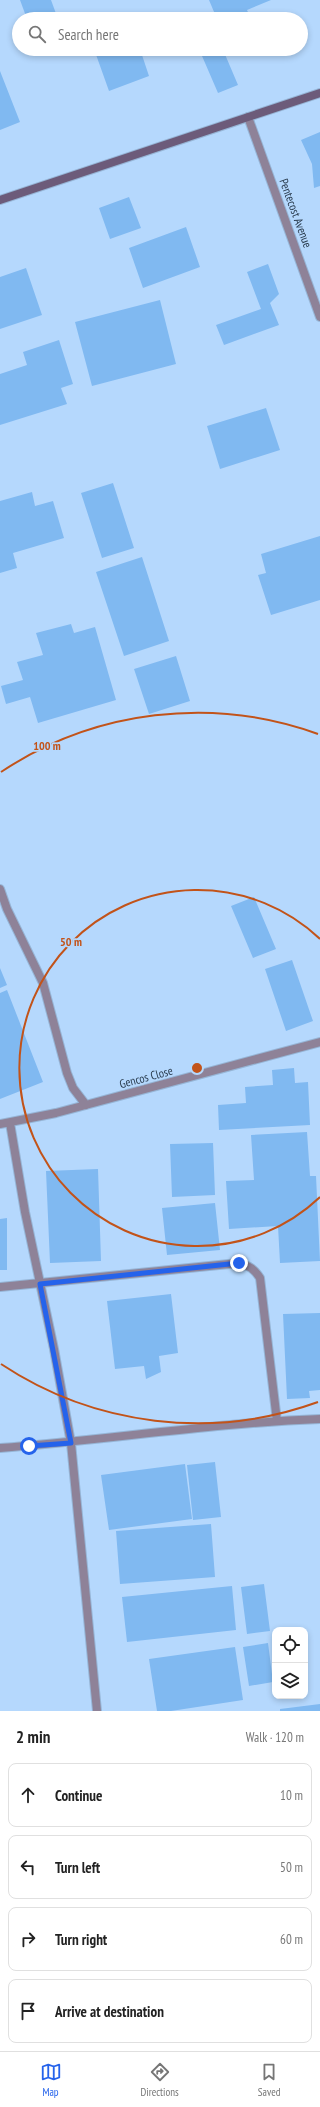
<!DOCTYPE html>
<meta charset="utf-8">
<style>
body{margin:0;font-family:"PT Sans Narrow",sans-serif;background:#f2f2f2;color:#222}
.controls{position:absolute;right:12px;bottom:12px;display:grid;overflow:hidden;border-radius:8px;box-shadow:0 2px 6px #0003}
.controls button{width:36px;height:36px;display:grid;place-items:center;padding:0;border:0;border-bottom:1px solid #e0e0e0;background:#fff;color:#222;font:20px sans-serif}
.stop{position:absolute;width:12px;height:12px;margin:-9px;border:3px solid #2563eb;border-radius:50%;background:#fff}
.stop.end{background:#2563eb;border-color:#fff;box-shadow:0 1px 4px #0008}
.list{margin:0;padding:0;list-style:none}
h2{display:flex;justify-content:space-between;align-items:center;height:52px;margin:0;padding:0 16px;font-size:17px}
h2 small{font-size:13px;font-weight:400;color:#767676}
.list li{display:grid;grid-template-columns:26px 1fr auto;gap:12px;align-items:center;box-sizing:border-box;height:64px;margin:0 8px 8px;padding:0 8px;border:1px solid #e0e0e0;border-radius:8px}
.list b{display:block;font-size:15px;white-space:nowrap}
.list em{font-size:13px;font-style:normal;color:#767676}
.icon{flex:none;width:22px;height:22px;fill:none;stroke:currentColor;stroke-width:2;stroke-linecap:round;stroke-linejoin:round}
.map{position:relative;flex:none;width:320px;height:1711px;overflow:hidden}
.search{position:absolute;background:#fff;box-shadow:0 2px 6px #0003;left:12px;right:12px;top:12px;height:44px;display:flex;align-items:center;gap:10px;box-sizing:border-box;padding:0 14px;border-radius:22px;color:#767676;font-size:15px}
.sheet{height:340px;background:#fff}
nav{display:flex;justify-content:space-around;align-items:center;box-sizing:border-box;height:56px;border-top:1px solid #e0e0e0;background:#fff;font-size:11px;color:#767676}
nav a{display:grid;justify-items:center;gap:2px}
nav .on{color:#2563eb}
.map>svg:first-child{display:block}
.building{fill:#80b9f1}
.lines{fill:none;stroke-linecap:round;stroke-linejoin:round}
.street-casing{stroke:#96b5d6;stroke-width:10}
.secondary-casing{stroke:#96b5d6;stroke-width:10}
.street{stroke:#8e8298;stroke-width:8}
.secondary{stroke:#6c5b7a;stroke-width:8}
.route{stroke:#2563eb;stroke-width:5}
.ring{fill:none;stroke:#c25319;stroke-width:2}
.labels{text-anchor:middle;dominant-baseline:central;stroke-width:3.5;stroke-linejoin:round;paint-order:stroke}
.street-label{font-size:12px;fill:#293b4d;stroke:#b5d8fd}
.centre{fill:#c25319;stroke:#b5d8fd;stroke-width:2}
.ring-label{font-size:12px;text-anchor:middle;font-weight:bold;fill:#c25319;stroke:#b5d8fd;stroke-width:3.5;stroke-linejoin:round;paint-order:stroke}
</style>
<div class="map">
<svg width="320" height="1711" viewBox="0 0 320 1711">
<rect width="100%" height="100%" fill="#b5d8fd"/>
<!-- building -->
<path class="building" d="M 20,0 L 51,0 L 58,19 L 27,19 Z
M 209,0 L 271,0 L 247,10 L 251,19 L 217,19 Z
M 94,49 L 140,49 L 149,76 L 109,91 Z
M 199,49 L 221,49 L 224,52 L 238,85 L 218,93 Z
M 0,71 L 20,122 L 0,130 Z
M 320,132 L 320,186 L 314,188 L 312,164 L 301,140 Z
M 129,197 L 141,228 L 110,239 L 99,208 Z
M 186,227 L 200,267 L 143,288 L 129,248 Z
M 268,264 L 279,294 L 270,303 L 279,325 L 224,345 L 216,325 L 261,309 L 247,272 Z
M 26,268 L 42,315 L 0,329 L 0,277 Z
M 160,300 L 176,364 L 92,386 L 75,322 Z
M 59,340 L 73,384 L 61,388 L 67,404 L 0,425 L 0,374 L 27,365 L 23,352 Z
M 266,408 L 280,450 L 220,469 L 207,426 Z
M 113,483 L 134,548 L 102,558 L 81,493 Z
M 32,492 L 35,506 L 53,501 L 64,538 L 13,553 L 17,568 L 0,573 L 0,501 Z
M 320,536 L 320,600 L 271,615 L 258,575 L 266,573 L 261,554 Z
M 142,557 L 169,641 L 124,656 L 96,572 Z
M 71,624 L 74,633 L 95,627 L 116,700 L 38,723 L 30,697 L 6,704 L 1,686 L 23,680 L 17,662 L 43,655 L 36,633 Z
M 176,656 L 190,701 L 149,714 L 134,669 Z
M 254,897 L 276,949 L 253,958 L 231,906 Z
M 292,960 L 313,1021 L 286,1031 L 265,969 Z
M 0,968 L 7,985 L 0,988 Z
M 7,990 L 43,1082 L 0,1099 L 0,993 Z
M 294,1068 L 295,1083 L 308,1082 L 310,1125 L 219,1130 L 218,1105 L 246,1103 L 245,1087 L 273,1085 L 272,1070 Z
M 307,1132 L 310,1176 L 316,1176 L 320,1261 L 280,1263 L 278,1226 L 229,1229 L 226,1181 L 254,1180 L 251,1135 Z
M 213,1143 L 215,1195 L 172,1197 L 170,1144 Z
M 98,1169 L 101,1261 L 50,1263 L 46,1171 Z
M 215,1203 L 220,1250 L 167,1255 L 162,1208 Z
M 7,1218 L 7,1270 L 0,1270 L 0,1219 Z
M 171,1294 L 178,1353 L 159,1356 L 161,1372 L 146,1379 L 144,1366 L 115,1369 L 107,1301 Z
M 320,1313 L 320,1390 L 309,1391 L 310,1398 L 287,1399 L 283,1314 Z
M 215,1462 L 221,1517 L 193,1520 L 187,1465 Z
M 185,1464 L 192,1519 L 109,1530 L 101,1475 Z
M 211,1524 L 215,1577 L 120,1584 L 116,1531 Z
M 264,1584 L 270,1631 L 247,1634 L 241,1587 Z
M 232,1586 L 236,1630 L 127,1642 L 122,1597 Z
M 268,1643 L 273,1682 L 249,1686 L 243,1647 Z
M 235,1647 L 243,1700 L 171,1711 L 157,1711 L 149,1659 Z
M 320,1704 L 320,1711 L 280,1711 L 280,1709 Z"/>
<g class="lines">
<defs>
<path id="street" d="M 248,117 L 320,317
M 0,889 L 7,909 L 43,983 L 67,1073 L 73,1088 L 86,1105
M 10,1123 L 25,1212 L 54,1349 L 71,1443 L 97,1711
M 0,1124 L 56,1113 L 320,1042
M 0,1287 L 239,1263 C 250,1266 254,1269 260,1278 L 277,1421
M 0,1448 C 107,1440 213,1423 320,1419"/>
<path id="secondary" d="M 0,200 L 320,93"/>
</defs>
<!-- street casing -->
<use href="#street" class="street-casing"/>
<!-- secondary casing -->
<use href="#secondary" class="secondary-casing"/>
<!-- street -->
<use href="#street" class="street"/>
<!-- secondary -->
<use href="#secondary" class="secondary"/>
</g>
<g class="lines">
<!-- route -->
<path class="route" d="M 29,1446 L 71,1443 L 40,1284 L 239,1263"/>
</g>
<!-- distance rings -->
<g class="ring">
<path d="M320 1197A178 178 0 1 1 320 939"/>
<path d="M318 1402A355 355 0 0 1 1 1364M1 772A355 355 0 0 1 318 734"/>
</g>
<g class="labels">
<!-- street labels -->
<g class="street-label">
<text transform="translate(296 213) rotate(70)">Pentecost Avenue</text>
<text transform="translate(146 1077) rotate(-15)">Gencos Close</text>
</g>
</g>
<circle cx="197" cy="1068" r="6" class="centre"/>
<g class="ring-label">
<text x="47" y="750">100 m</text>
<text x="71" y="946">50 m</text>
</g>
</svg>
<div class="controls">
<button><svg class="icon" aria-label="locate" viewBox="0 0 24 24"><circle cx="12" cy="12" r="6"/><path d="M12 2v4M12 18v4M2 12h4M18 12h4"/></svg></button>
<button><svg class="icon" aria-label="layers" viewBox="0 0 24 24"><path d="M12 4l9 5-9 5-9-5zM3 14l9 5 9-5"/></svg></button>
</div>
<div class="stop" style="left:29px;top:1446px"></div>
<div class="stop end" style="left:239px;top:1263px"></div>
<div class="search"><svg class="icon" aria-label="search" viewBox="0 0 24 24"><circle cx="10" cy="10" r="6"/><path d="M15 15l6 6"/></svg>Search here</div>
</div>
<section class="sheet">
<h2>2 min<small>Walk · 120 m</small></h2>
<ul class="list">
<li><svg class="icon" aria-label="ahead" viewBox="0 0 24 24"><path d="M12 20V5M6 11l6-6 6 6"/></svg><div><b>Continue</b></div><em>10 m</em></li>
<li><svg class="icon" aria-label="left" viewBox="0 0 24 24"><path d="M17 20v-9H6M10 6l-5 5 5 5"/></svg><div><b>Turn left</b></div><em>50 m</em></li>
<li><svg class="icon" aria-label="right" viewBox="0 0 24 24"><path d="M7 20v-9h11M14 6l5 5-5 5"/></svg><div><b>Turn right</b></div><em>60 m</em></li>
<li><svg class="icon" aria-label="arrive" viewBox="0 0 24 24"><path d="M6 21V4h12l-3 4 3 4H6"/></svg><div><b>Arrive at destination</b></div></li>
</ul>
</section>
<nav>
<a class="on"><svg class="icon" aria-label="map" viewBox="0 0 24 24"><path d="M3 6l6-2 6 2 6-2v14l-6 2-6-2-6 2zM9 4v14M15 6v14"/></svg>Map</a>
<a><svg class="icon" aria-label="directions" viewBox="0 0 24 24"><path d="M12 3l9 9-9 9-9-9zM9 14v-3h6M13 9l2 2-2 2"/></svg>Directions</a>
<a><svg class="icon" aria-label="saved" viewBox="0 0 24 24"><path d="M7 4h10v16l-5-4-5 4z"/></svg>Saved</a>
</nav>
